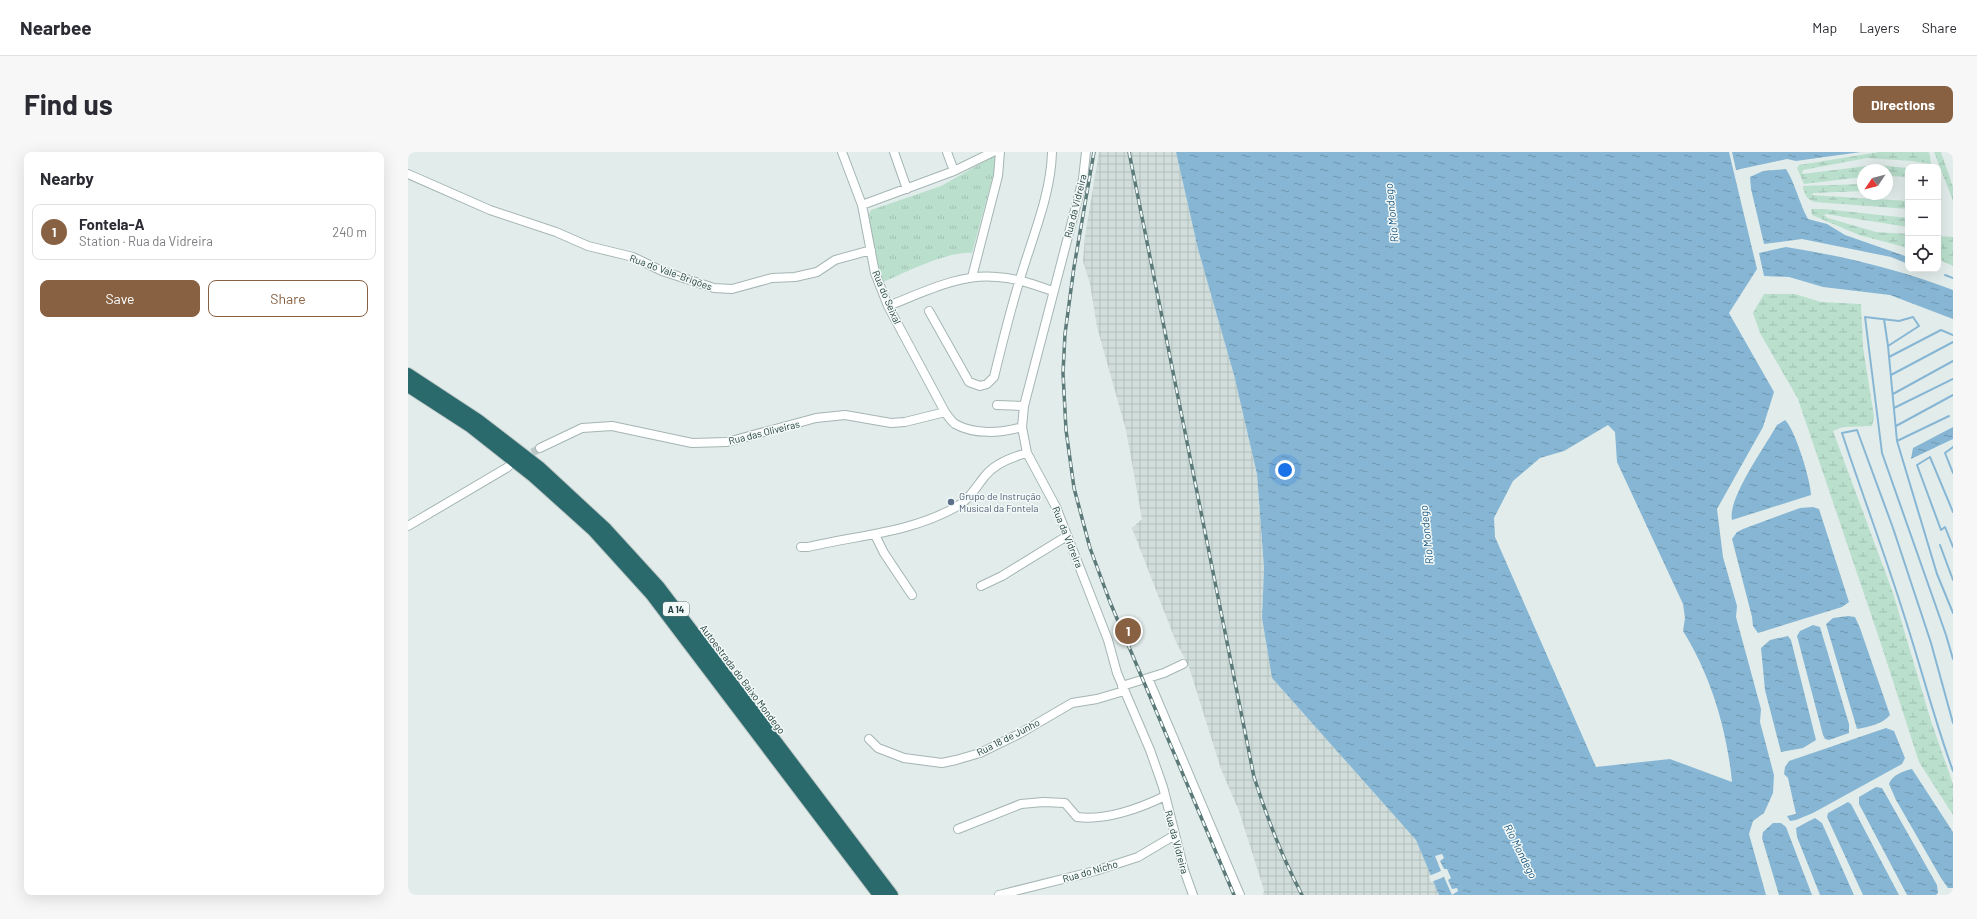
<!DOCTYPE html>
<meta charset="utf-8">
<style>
body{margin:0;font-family:Barlow,sans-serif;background:#f7f7f7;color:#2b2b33}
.controls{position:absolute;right:12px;top:12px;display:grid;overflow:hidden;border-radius:8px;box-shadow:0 4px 16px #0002}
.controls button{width:36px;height:36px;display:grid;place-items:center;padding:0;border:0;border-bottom:1px solid #e1e1e2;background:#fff;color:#2b2b33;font:20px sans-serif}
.compass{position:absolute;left:1449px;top:12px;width:36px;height:36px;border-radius:50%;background:#fff;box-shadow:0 4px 16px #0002;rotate:235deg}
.you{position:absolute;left:877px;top:318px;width:14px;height:14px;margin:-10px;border:3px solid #fff;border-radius:50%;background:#1a73e8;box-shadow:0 0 0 6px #1a73e833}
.badge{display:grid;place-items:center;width:26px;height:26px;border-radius:50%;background:#876142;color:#fff;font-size:13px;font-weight:700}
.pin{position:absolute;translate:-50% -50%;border:2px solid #fff;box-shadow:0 1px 4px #0006}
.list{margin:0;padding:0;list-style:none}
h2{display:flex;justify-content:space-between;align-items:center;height:52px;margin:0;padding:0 16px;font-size:17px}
h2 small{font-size:13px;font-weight:400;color:#7c7c81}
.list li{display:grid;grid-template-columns:26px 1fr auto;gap:12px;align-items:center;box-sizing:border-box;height:56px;margin:0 8px 8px;padding:0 8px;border:1px solid #e1e1e2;border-radius:8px}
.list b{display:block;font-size:15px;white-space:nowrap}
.list p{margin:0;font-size:13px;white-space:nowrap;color:#7c7c81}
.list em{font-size:13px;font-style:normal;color:#7c7c81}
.actions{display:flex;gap:8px;padding:12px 16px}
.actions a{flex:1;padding:9px 0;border:1px solid #876142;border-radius:8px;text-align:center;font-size:14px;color:#876142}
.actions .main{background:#876142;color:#fff}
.icon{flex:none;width:22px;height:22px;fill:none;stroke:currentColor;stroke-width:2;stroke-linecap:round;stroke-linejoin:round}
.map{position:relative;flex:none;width:1545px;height:743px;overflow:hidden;border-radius:8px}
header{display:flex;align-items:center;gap:24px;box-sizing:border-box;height:56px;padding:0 20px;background:#fff;border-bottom:1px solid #e1e1e2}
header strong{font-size:19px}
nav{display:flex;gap:22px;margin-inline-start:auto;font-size:14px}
.intro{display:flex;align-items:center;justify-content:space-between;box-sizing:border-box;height:96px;padding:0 24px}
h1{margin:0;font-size:28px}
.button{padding:10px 18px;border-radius:8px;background:#876142;color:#fff;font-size:14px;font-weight:700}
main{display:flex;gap:24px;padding:0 24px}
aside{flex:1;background:#fff;border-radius:8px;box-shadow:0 4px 16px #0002}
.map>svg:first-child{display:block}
.industrial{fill:url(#industrial-grid)}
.wetland{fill:url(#wetland-marsh)}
.park{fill:url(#park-tufts)}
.water{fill:url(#water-ripples);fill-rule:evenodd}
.pier{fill:#e2edeb}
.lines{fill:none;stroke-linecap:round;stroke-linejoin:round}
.stream{stroke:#87b6d4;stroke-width:2}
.minor-tunnel{stroke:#bbcac8;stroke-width:8;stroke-dasharray:8 4;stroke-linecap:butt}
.minor-casing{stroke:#a4b5b4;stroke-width:10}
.highway-casing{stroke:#c1c9c9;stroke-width:14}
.minor{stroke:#fff;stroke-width:8}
.highway{stroke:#2b6a6c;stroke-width:12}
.rail-casing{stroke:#5b7a79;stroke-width:3.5}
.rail{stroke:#f3f9f7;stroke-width:2;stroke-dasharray:6;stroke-linecap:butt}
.service-dot{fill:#5c6f8a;stroke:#f3f9f7;stroke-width:1.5}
.labels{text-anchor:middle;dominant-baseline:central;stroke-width:3;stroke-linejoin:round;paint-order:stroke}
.shield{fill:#f3f9f7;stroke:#607776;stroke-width:1}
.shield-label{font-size:9px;font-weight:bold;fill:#213f3e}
.street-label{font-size:10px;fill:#213f3e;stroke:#f3f9f7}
.service-label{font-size:10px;fill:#4e5e75;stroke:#f3f9f7;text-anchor:start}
.water-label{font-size:11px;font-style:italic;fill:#18547e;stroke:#f3f9f7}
</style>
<header>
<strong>Nearbee</strong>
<nav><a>Map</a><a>Layers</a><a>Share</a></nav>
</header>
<div class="intro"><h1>Find us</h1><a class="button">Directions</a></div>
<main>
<aside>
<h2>Nearby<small></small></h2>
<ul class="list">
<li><span class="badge">1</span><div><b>Fontela-A</b><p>Station · Rua da Vidreira</p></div><em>240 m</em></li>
</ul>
<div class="actions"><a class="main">Save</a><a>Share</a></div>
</aside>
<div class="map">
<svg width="1545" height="743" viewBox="0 0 1545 743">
<defs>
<pattern id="industrial-grid" width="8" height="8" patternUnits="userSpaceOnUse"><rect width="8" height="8" fill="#d0ddda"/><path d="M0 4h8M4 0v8" fill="none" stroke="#b2bfbc"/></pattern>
<pattern id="wetland-marsh" width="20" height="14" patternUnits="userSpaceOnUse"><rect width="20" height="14" fill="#badfcd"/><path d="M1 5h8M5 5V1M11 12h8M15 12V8" fill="none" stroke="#a0c0b1"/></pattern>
<pattern id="park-tufts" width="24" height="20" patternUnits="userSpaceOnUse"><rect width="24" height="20" fill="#badfcd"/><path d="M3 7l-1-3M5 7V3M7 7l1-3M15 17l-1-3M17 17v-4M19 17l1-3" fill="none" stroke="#a0c0b1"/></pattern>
<pattern id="water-ripples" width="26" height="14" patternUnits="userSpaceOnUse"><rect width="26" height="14" fill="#87b6d4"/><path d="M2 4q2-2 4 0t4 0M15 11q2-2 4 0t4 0" fill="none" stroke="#6e95ad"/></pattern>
</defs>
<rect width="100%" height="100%" fill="#e2edeb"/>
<!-- industrial -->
<path class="industrial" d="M 691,0 L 768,0 L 790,97 L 826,223 L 849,322 L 856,416 L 854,466 L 864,526 L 1008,688 L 1031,743 L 855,743 L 856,738 L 831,659 L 813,617 L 780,512 L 768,490 L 724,376 L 734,367 L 718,278 L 689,175 L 682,132 L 675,109 L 677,84 Z"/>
<!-- wetland -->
<path class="wetland" d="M 1471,0 L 1521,0 L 1523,12 L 1504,9 L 1459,6 L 1395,18 L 1394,22 L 1467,13 L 1500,16 L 1500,25 L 1479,24 L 1479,18 L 1455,18 L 1455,25 L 1396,32 L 1389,16 L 1391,13 Z
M 1526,0 L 1533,0 L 1545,35 L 1545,49 Z
M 1455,32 L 1455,39 L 1406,41 L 1403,43 L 1500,49 L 1500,57 L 1407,50 C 1399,48 1396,42 1395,34 Z
M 1403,57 L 1416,57 L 1500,66 L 1500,75 L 1418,62 L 1416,63 L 1420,66 L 1468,80 L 1500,82 L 1500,96 L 1451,83 L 1404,63 Z
M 1530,84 L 1545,85 L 1545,114 L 1530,107 Z
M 1356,142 L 1387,142 L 1413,150 L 1453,152 L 1455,195 L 1466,265 L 1464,274 L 1435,275 L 1425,279 L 1485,441 L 1523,569 L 1545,632 L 1545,663 L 1511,610 L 1473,492 L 1390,247 L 1352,181 L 1345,161 Z"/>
<!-- park -->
<path class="park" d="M 586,4 L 589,9 L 564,101 C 542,98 496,121 475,130 L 468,114 L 461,62 L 463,58 L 533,34 Z"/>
<!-- water -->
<path class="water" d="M 768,0 L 1321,0 L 1349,117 L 1321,161 L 1366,240 L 1355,275 L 1309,357 L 1315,405 L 1329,454 L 1328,465 L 1353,557 L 1352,570 L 1366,623 L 1365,641 L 1356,661 L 1345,669 L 1341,682 L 1358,743 L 1031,743 L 1008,688 L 864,526 L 854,466 L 856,416 L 849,322 L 826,223 L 790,97 ZM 1200,273 L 1207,280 L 1209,310 L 1275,452 L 1277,466 L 1275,479 C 1303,524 1319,578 1324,630 L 1262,607 L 1188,615 L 1087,385 L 1086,366 L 1105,329 L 1132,306 L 1156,299 Z
M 1324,0 L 1453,0 L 1388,9 L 1379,7 L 1328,18 Z
M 1378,17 C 1388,33 1391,51 1400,67 L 1419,72 L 1437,83 L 1500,105 L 1500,112 L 1483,105 L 1394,87 L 1356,92 L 1343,37 L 1342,25 L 1355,19 Z
M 1378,95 C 1435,104 1490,117 1545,138 L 1545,167 L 1482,143 L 1415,135 L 1381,125 L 1356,124 L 1351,101 Z
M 1377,268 C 1387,277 1403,329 1403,343 L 1324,368 C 1319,347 1358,293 1369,273 Z
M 1545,275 L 1545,287 L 1503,307 L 1505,296 Z
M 1405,355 L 1411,357 L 1441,450 L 1434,455 L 1350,481 L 1345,474 L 1344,465 L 1324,387 L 1329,380 L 1335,377 L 1392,356 Z
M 1440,464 L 1447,465 L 1452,476 L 1482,563 C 1475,572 1460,575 1449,577 L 1418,472 L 1425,466 Z
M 1405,473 L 1412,475 L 1441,572 L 1441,581 L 1421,588 L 1417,587 L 1415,583 L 1389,484 L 1392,479 Z
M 1380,484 L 1383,488 L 1408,588 L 1395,596 L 1373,600 L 1357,538 L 1353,496 L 1362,488 Z
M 1478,576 L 1486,579 L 1497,606 L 1494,612 L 1405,661 L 1388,668 L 1382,669 L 1379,664 L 1388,662 L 1380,626 L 1376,622 L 1377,615 L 1381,609 Z
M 1504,617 L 1545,680 L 1545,736 L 1540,736 L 1533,726 L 1488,648 L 1481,632 C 1484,623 1495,619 1504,617 Z
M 1468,635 L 1474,636 L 1529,733 L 1530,741 L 1528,743 L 1499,743 L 1451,652 L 1451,645 Z
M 1440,650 L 1443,652 L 1491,743 L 1455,743 L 1419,665 L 1420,661 Z
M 1407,666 L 1414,671 L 1446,743 L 1412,743 L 1389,685 L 1388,676 Z
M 1365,671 L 1373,671 L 1378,675 L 1404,743 L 1371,743 L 1354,686 L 1355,680 Z"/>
<!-- pier -->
<path class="pier" d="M 1034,702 L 1036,706 L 1032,709 L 1036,717 L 1039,717 L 1043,726 L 1040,728 L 1044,737 L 1049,736 L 1050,739 L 1044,743 L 1036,725 L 1023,730 L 1021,724 L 1033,719 L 1027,704 Z"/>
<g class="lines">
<!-- stream -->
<path class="stream" d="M 1537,123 L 1545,126
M 1476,167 L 1480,194 L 1489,289
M 1480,194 L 1511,174 L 1505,165 L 1491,169 L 1457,165 L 1474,301 L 1538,483 L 1545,507
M 1481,205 L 1533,178 L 1545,183
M 1483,223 L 1545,190
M 1485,242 L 1545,209
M 1486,256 L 1545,227
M 1541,264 L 1489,289 L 1529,422 L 1545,461
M 1488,274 L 1545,243
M 1545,295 L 1537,301 L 1545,321
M 1545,360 L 1522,305 L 1509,313 L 1533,378 L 1537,375 L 1545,395
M 1532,393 L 1545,428
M 1545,571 L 1523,491 L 1485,376 L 1449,278 L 1434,281 C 1454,342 1477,402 1496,463 C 1513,515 1526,567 1545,619"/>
<!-- minor-tunnel -->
<path class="minor-tunnel" d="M 114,307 L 132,296"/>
<defs>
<path id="minor" d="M 434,0 L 454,53 L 467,121 L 480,154 L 537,260 C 540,264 543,269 547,272 C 567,283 593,281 614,275
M 486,0 L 499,37
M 539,0 L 546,19
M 678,0 L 675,27 L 616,254 L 614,275 L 619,301 L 648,355 L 700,488 L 709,521 L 742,598 L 755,635 L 776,718 L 785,743
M 0,22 L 82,58 L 148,80 L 180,94 L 225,105 L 254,119 L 306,136 L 324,137 L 364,126 L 387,125 L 409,120 L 427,108 L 463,98
M 454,53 L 546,19 L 585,0
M 564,125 L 590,24 L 592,0
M 480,154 C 514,141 552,121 589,125 C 608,126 627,133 645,139
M 521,159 L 561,230 L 572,234 L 579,232 L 586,225 C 594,192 602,159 612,127 C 624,86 643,43 644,0
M 589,253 L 616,254
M 132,296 L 174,276 L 204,274 L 284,291 L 319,290 L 408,266 L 437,263 L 483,271 L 497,270 L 537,260
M 0,374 L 100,315
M 467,383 L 476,401 L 504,443
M 393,395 L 400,395 C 450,383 502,381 548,355 C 561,348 568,335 577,324 C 587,311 604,305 619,301
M 573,434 L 594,424 L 659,384
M 740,526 L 832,743
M 714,534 L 756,521 L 775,512
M 461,587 L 470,596 L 496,606 L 534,611 L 548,608 L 572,601 L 611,582 L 664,551 L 689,547 L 716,539
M 550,677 L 613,652 L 635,650 L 657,651 L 669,665 C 697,669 733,656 757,644
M 591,743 L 687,719 L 730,705 L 767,683"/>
<path id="highway" d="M 0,222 L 70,268 L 131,315 L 198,377 L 251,435 L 484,743
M 0,234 L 63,275 L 125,324 L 185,378 L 243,442 L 471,743"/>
</defs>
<!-- minor casing -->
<use href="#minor" class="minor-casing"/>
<!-- highway casing -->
<use href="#highway" class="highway-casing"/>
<!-- minor -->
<use href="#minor" class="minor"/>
<!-- highway -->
<use href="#highway" class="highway"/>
<defs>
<path id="rail" d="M 686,0 L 666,115 L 657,182 L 655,221 L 658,278 L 666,336 L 682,396 L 702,450 L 826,743
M 721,0 L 846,625 C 859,666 874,705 894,743"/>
</defs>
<!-- rail casing -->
<use href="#rail" class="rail-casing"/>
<!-- rail -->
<use href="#rail" class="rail"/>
</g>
<!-- markers -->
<circle class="service-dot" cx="543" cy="350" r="4"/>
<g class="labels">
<!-- shield labels -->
<rect class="shield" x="255" y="450" width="26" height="14" rx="3"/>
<g class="shield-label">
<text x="268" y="457">A 14</text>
</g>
<!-- street labels -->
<g class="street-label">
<text transform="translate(667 54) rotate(-76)">Rua da Vidreira</text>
<text transform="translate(263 120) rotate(20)">Rua do Vale-Brigões</text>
<text transform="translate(479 145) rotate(67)">Rua do Seixal</text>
<text transform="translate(356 280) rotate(-14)">Rua das Oliveiras</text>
<text transform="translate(660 385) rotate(68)">Rua da Vidreira</text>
<text transform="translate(335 527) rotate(53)">Autoestrada do Baixo Mondego</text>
<text transform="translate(600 585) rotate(-27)">Rua 18 de Junho</text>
<text transform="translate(769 690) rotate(75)">Rua da Vidreira</text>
<text transform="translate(682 719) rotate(-16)">Rua do Nicho</text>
</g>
<!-- service labels -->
<g class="service-label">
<text x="551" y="344">Grupo de Instrução<tspan x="551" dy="12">Musical da Fontela</tspan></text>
</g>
<!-- water labels -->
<g class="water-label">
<text transform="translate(983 61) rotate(-96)">Rio Mondego</text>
<text transform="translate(1018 383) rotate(-96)">Rio Mondego</text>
<text transform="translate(1113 699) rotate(63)">Rio Mondego</text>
</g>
</g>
</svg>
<div class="controls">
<button>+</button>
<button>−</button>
<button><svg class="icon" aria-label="locate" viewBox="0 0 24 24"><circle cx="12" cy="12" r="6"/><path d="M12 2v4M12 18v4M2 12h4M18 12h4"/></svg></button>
</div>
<svg class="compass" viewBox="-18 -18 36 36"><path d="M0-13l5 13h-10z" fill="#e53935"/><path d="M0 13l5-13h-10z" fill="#7c7c81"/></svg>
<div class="you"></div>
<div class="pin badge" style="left:720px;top:479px">1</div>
</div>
</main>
